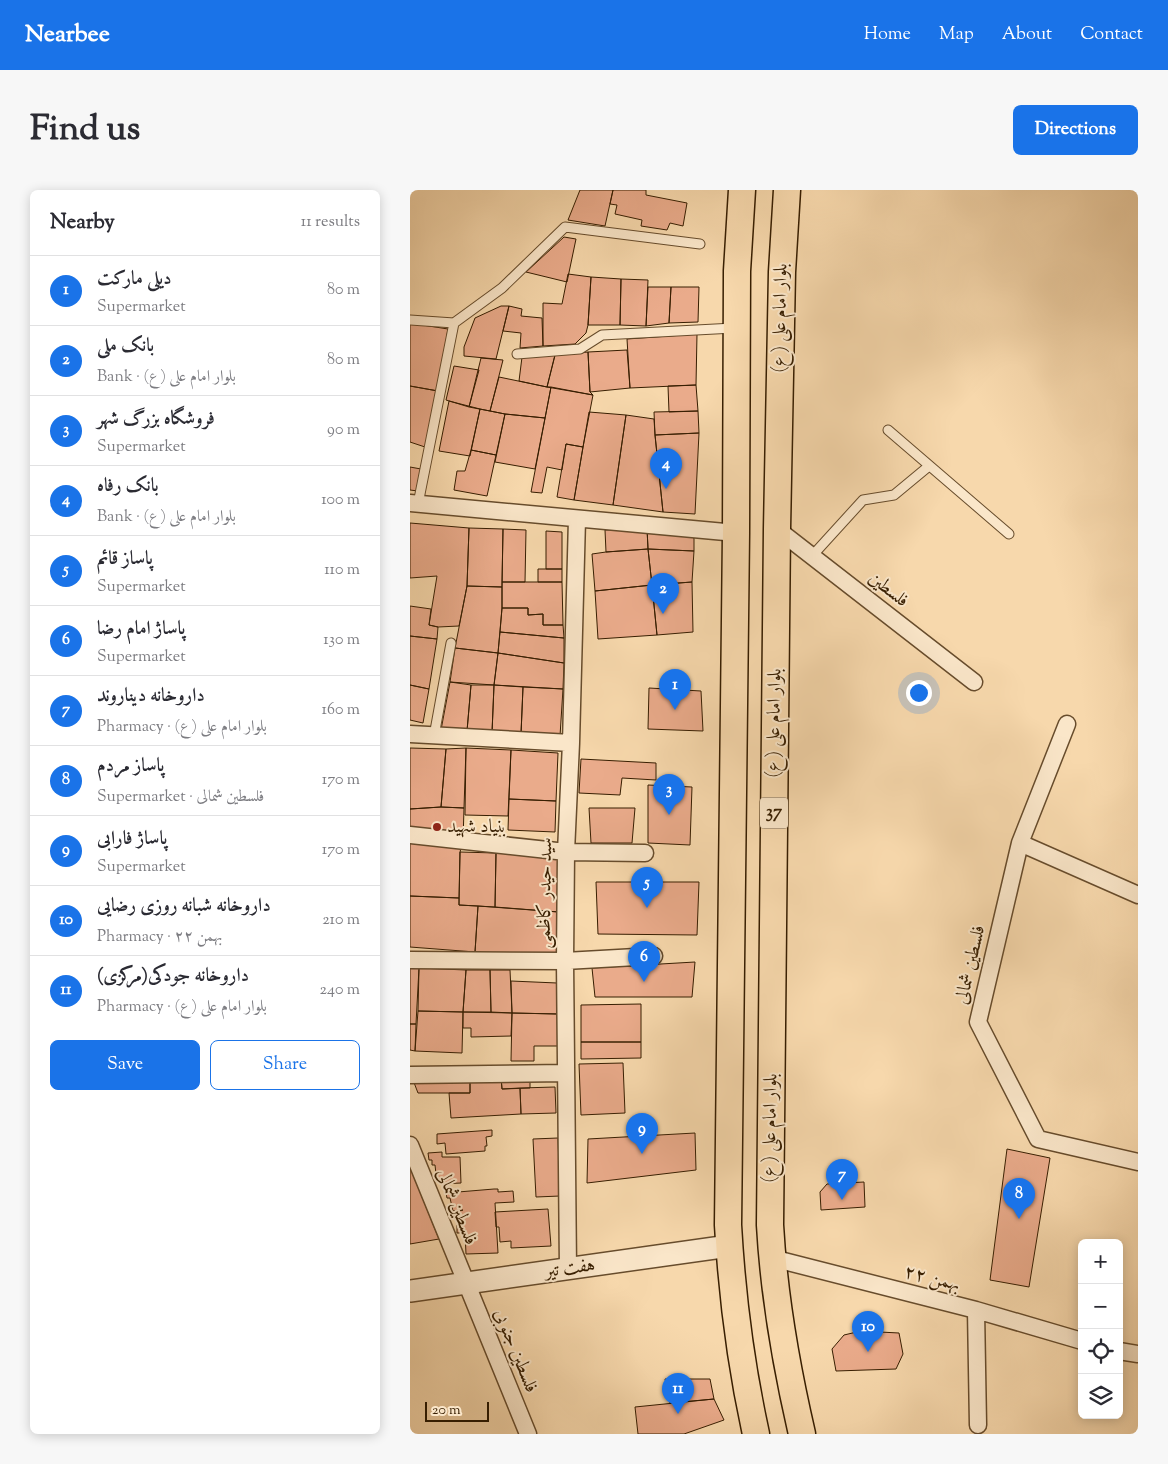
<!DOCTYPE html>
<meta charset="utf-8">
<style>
body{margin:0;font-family:"Sorts Mill Goudy",Amiri,serif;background:#f7f7f7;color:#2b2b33}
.controls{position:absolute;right:15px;bottom:15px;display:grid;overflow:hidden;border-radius:8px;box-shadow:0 2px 12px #0003}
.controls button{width:45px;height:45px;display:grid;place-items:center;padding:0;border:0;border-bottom:1px solid #e1e1e2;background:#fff;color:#2b2b33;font:25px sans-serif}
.scale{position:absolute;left:15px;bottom:12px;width:64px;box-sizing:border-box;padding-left:5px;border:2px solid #371e01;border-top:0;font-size:14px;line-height:18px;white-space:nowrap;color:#371e01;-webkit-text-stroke:4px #fae6c9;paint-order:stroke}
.you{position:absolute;left:508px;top:502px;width:18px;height:18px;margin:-12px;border:4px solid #fff;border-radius:50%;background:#1a73e8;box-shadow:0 0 0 8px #1a73e833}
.badge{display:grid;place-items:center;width:32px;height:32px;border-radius:50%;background:#1a73e8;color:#fff;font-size:16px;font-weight:700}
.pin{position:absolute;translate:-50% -41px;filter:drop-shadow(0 1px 2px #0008)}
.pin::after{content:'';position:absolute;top:26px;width:18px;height:15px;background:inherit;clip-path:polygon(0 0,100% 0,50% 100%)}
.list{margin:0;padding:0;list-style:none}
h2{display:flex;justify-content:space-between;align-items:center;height:65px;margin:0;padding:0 20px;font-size:21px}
h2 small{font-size:16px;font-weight:400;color:#7c7c81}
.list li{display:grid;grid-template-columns:32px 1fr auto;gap:15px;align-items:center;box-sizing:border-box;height:70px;padding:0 20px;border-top:1px solid #e1e1e2}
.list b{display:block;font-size:19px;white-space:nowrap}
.list p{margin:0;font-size:16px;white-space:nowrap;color:#7c7c81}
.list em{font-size:16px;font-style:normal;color:#7c7c81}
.actions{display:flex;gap:10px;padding:15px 20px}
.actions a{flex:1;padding:11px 0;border:1px solid #1a73e8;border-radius:8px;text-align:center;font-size:18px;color:#1a73e8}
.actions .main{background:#1a73e8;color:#fff}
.icon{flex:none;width:28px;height:28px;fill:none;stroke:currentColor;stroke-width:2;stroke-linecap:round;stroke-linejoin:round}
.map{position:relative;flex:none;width:728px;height:1244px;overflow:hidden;border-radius:8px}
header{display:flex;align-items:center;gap:30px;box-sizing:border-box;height:70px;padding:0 25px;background:#1a73e8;color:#fff}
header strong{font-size:24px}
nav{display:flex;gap:28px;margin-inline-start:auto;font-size:18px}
.intro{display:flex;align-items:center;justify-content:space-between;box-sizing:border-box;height:120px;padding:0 30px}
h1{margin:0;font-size:35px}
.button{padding:12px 22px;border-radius:8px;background:#1a73e8;color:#fff;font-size:18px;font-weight:700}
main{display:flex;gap:30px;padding:0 30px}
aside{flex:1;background:#fff;border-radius:8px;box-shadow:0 2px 12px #0003}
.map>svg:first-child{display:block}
.building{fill:#eaab8b;stroke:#371e01}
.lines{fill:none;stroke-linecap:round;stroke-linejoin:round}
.service-casing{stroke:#674c2c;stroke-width:11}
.minor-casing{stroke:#674c2c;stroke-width:19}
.tertiary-casing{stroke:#674c2c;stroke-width:24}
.primary-casing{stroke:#371e01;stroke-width:29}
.service{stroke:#fae6c9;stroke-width:9}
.minor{stroke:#fae6c9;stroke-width:16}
.tertiary{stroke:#fae6c9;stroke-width:21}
.primary{stroke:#f7d8ac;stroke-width:26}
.poi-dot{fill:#8f2418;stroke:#fae6c9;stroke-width:2}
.labels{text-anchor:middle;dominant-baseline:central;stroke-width:4;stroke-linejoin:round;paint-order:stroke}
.shield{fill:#fae6c9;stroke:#725a3d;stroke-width:1}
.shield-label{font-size:18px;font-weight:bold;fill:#371e01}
.street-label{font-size:19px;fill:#371e01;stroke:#fae6c9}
.poi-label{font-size:19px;fill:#371e01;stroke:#fae6c9;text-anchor:start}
</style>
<header>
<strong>Nearbee</strong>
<nav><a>Home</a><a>Map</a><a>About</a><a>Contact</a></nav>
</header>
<div class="intro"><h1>Find us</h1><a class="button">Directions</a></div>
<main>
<aside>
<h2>Nearby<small>11 results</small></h2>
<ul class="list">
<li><span class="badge">1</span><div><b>دیلی مارکت</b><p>Supermarket</p></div><em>80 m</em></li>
<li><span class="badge">2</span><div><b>بانک ملی</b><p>Bank · بلوار امام علی ( ع)</p></div><em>80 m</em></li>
<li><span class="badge">3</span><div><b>فروشگاه بزرگ شهر</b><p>Supermarket</p></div><em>90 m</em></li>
<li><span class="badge">4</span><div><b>بانک رفاه</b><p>Bank · بلوار امام علی ( ع)</p></div><em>100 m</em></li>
<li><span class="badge">5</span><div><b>پاساز قائم</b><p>Supermarket</p></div><em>110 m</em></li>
<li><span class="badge">6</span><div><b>پاساژ امام رضا</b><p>Supermarket</p></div><em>130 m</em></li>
<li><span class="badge">7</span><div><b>داروخانه دیناروند</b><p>Pharmacy · بلوار امام علی ( ع)</p></div><em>160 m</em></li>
<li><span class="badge">8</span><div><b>پاساز مردم</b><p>Supermarket · فلسطین شمالی</p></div><em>170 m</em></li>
<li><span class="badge">9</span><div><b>پاساژ فارابی</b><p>Supermarket</p></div><em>170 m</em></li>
<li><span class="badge">10</span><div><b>داروخانه شبانه روزی رضایی</b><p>Pharmacy · ۲۲ بهمن</p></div><em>210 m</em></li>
<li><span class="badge">11</span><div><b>داروخانه جودکی(مرکزی)</b><p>Pharmacy · بلوار امام علی ( ع)</p></div><em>240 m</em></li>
</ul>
<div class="actions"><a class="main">Save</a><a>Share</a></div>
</aside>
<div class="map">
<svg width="728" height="1244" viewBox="0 0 728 1244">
<rect width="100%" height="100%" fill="#f7d8ac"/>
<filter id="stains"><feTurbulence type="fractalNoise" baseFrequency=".004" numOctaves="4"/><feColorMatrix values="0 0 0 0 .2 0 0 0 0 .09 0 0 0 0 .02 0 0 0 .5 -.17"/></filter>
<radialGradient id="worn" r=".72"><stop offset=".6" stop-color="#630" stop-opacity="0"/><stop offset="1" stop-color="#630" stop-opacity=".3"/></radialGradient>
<!-- building -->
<path class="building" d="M 170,0 L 203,0 L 195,36 L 158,30 Z
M 203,0 L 236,0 L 236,5 L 277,13 L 273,36 L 260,33 L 257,40 L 231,36 L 232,30 L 205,24 L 207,15 L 200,14 Z
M 154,47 L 166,49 L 157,92 L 116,82 Z
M 158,84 L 181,87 L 178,135 L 176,143 L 165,154 L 133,156 L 133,113 L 152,114 Z
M 181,87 L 211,89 L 210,135 L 178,135 Z
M 211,89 L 238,90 L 236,136 L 210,135 Z
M 238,97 L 261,97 L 259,133 L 236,136 Z
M 261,97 L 289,97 L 288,132 L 259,133 Z
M 91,116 L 99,116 L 86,169 L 54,166 L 54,157 L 65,128 Z
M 99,116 L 112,119 L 111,126 L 132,128 L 133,156 L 110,158 L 111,143 L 93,141 Z
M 0,133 L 38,139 L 28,201 L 0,196 Z
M 287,144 L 286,195 L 220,198 L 217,149 Z
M 217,160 L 220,198 L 180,202 L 178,162 Z
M 178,162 L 180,202 L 183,205 L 137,197 L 145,165 Z
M 145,165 L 137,197 L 109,191 L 112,167 Z
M 71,168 L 93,170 L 80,221 L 59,217 Z
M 44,176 L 69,180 L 59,217 L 36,210 Z
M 89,187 L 137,197 L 141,197 L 135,228 L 95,224 L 80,221 Z
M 286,195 L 288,221 L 259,222 L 258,196 Z
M 0,196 L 28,201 L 15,257 L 0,252 Z
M 141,197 L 183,205 L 173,257 L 156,254 L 152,280 L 137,277 L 132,303 L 121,302 Z
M 39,211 L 70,219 L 60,266 L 29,261 Z
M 70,219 L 95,224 L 86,265 L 61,260 Z
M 288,221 L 289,243 L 245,245 L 244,222 Z
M 179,222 L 216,225 L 203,315 L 164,310 Z
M 95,224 L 135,228 L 125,279 L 85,272 Z
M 216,225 L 244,229 L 245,245 L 253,322 L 203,315 Z
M 289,243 L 285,324 L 253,322 L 245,245 Z
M 156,254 L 173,257 L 164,310 L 147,307 Z
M 61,260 L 86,265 L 77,306 L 44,300 L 47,281 L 55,281 Z
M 0,277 L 11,279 L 8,301 L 0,300 Z
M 0,333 L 59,338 L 57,396 L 49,436 L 28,437 L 19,435 L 27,386 L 0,388 Z
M 59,338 L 93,339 L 92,397 L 57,396 Z
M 237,338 L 238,359 L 196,362 L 195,340 Z
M 237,338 L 268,341 L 284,348 L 284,361 L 238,359 Z
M 93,339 L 116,340 L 115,392 L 92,392 Z
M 136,341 L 152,342 L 152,379 L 136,379 Z
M 238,359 L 242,395 L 185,401 L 182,364 L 196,362 Z
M 238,359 L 284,361 L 282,392 L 242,395 Z
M 128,379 L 152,379 L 152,392 L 128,392 Z
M 92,392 L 152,392 L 153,435 L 133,435 L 133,424 L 118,425 L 118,418 L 92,418 Z
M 282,392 L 283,442 L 247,445 L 242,395 Z
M 242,395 L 247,445 L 188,449 L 185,401 Z
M 57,396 L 92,397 L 92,418 L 88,463 L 45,458 Z
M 0,416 L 21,419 L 19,435 L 28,437 L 27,449 L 0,446 Z
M 92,418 L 118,418 L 118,425 L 133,424 L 133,435 L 153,435 L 154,448 L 90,442 Z
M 90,442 L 154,448 L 154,473 L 88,463 Z
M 0,446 L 27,449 L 19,499 L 0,495 Z
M 45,458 L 88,463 L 84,495 L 40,492 Z
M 88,463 L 154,473 L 153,499 L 84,495 Z
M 40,492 L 61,495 L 57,541 L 31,540 Z
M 0,495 L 19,499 L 13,533 L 0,530 Z
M 61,495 L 84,495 L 82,543 L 57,541 Z
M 84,495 L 113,497 L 111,544 L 82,543 Z
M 113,497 L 153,499 L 150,546 L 111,544 Z
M 239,498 L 291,501 L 293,541 L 238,539 Z
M 0,558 L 36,559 L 31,617 L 0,619 Z
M 56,558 L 54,618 L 31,617 L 36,559 Z
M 56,558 L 101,560 L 98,626 L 55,625 Z
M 101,560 L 148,563 L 146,611 L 99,609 Z
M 171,569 L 246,573 L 246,590 L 212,588 L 210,605 L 169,603 Z
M 238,595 L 282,597 L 280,655 L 238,653 Z
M 99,609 L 146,611 L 145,642 L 98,640 Z
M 31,617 L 54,618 L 53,651 L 0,649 L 0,619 Z
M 179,618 L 225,618 L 222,653 L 181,653 Z
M 0,649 L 53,651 L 50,662 L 49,708 L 0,706 Z
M 50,662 L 86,663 L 85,717 L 49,715 Z
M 86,663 L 149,667 L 149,722 L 85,717 Z
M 186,692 L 289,692 L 287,745 L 188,744 Z
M 0,706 L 49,708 L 49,715 L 68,716 L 65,762 L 0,757 Z
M 68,716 L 149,722 L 148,766 L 65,762 Z
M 285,772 L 282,807 L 185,807 L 182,778 Z
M 0,778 L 9,778 L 6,834 L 0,834 Z
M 9,778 L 56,780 L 53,822 L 8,821 Z
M 56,780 L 80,780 L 81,822 L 53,822 Z
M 80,780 L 100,780 L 102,823 L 81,822 Z
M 101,791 L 147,793 L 148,824 L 102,823 Z
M 231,814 L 231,852 L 171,852 L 171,815 Z
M 8,821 L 53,822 L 52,863 L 5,861 Z
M 53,822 L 102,823 L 101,846 L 61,847 L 61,838 L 53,838 Z
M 102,823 L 148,824 L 148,856 L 124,856 L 124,871 L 101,871 Z
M 0,834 L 6,834 L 5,861 L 0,860 Z
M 171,852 L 231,852 L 231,868 L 171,869 Z
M 213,873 L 215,923 L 171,925 L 169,874 Z
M 120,886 L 120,898 L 92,899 L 91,887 Z
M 91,887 L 92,899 L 110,898 L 111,924 L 41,928 L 39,903 L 60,903 L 60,889 Z
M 60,889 L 60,903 L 8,903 L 3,890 Z
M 145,897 L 146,923 L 111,924 L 110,898 Z
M 82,940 L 82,946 L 76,947 L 77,956 L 75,956 L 75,961 L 36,964 L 35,953 L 27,954 L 27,944 Z
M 285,943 L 286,980 L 177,993 L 178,949 Z
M 148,948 L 150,1006 L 126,1007 L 123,949 Z
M 597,959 L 640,968 L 619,1097 L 580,1090 Z
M 32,962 L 32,967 L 50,967 L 51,993 L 30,994 L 30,990 L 28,990 L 27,984 L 26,984 L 25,975 L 22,975 L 22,970 L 19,970 L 18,963 Z
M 0,977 L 29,1049 L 0,1054 Z
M 454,992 L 455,1017 L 411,1020 L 410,1002 L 417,994 Z
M 84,999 L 88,999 L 88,1002 L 103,1001 L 104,1012 L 85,1013 L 88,1063 L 56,1064 L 55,1043 L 47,1043 L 47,1035 L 54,1035 L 54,1030 L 49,1031 L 49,1021 L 53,1020 L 43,1021 L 40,1008 L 37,1008 L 36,1003 Z
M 138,1019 L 141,1056 L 101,1058 L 101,1051 L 90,1052 L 89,1037 L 86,1037 L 85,1022 Z
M 451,1141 L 489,1143 L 493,1164 L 486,1179 L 426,1181 L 422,1159 L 434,1145 Z
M 255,1189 L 300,1189 L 304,1209 L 260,1213 Z
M 304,1209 L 314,1230 L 274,1244 L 228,1244 L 225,1217 Z"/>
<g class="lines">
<defs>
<path id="service" d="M 0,130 L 44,133
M 107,164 L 170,159 L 192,145 L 324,138
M 478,240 L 599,344
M 8,314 L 44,133 L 92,98 L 155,37 L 290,54
M 402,366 L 453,310 L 484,305 L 519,276
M 24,546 L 41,453"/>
<path id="minor" d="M 0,313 L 326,343
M 367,339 L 564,492
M 657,534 L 610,653 L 568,832 L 628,949 L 728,972
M 0,544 L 161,553
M 0,645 L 156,662 L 235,663
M 610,653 L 728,705
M 0,770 L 155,771 L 244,766
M 0,885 L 156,883
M 0,955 L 118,1244
M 362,1068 L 566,1120 L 672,1151
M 158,1079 L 155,771 L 156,662 L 161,553 L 167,329
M 566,1120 L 568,1235
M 709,1161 L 728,1164"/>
<path id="tertiary" d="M 0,1101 L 319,1056"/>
<path id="primary" d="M 332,0 L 327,81 L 326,343 L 318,1035 C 322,1105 331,1176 346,1244
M 377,0 L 372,82 L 367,339 L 360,1035 C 364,1106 376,1175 392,1244"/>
</defs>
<!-- service casing -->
<use href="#service" class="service-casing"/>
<!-- minor casing -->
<use href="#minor" class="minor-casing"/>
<!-- tertiary casing -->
<use href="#tertiary" class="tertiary-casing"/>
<!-- primary casing -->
<use href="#primary" class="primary-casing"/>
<!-- service -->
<use href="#service" class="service"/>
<!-- minor -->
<use href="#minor" class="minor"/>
<!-- tertiary -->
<use href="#tertiary" class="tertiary"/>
<!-- primary -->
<use href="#primary" class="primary"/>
</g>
<!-- markers -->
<circle class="poi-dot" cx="27" cy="637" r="5"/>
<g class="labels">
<!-- shield labels -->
<rect class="shield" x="350" y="607.5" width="28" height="31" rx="4"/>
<g class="shield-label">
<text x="364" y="623">37</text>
</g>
<!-- street labels -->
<g class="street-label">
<text transform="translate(371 128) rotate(-89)">بلوار امام علی ( ع)</text>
<text transform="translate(478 400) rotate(38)">فلسطین</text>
<text transform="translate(365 533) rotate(-89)">بلوار امام علی ( ع)</text>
<text transform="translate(136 703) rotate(-89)">سید حیدر کاظمی</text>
<text transform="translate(561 775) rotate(-77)">فلسطین شمالی</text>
<text transform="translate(361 938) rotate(-89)">بلوار امام علی ( ع)</text>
<text transform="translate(46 1017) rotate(68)">فلسطین شمالی</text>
<text transform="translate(160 1079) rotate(-8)">هفت تیر</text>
<text transform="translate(522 1089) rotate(14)">۲۲ بهمن</text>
<text transform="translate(105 1161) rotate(68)">فلسطین جنوبی</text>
</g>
<!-- poi labels -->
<g class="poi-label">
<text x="37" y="637">بنیاد شهید</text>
</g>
</g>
<rect width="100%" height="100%" filter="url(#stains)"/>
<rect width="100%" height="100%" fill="url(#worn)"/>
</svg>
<div class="controls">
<button>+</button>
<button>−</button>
<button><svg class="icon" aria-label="locate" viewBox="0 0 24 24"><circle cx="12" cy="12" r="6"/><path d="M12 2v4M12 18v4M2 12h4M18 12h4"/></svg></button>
<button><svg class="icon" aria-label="layers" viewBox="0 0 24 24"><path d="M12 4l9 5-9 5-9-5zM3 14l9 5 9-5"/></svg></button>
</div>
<div class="scale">20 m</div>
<div class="you"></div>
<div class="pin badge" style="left:265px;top:520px">1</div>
<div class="pin badge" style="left:253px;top:424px">2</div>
<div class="pin badge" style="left:259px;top:625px">3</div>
<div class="pin badge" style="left:256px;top:299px">4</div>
<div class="pin badge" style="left:237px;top:718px">5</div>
<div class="pin badge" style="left:234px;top:792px">6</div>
<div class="pin badge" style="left:432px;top:1010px">7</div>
<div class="pin badge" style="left:609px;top:1029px">8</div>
<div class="pin badge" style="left:232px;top:964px">9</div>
<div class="pin badge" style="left:458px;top:1162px">10</div>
<div class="pin badge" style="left:268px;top:1224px">11</div>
</div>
</main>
